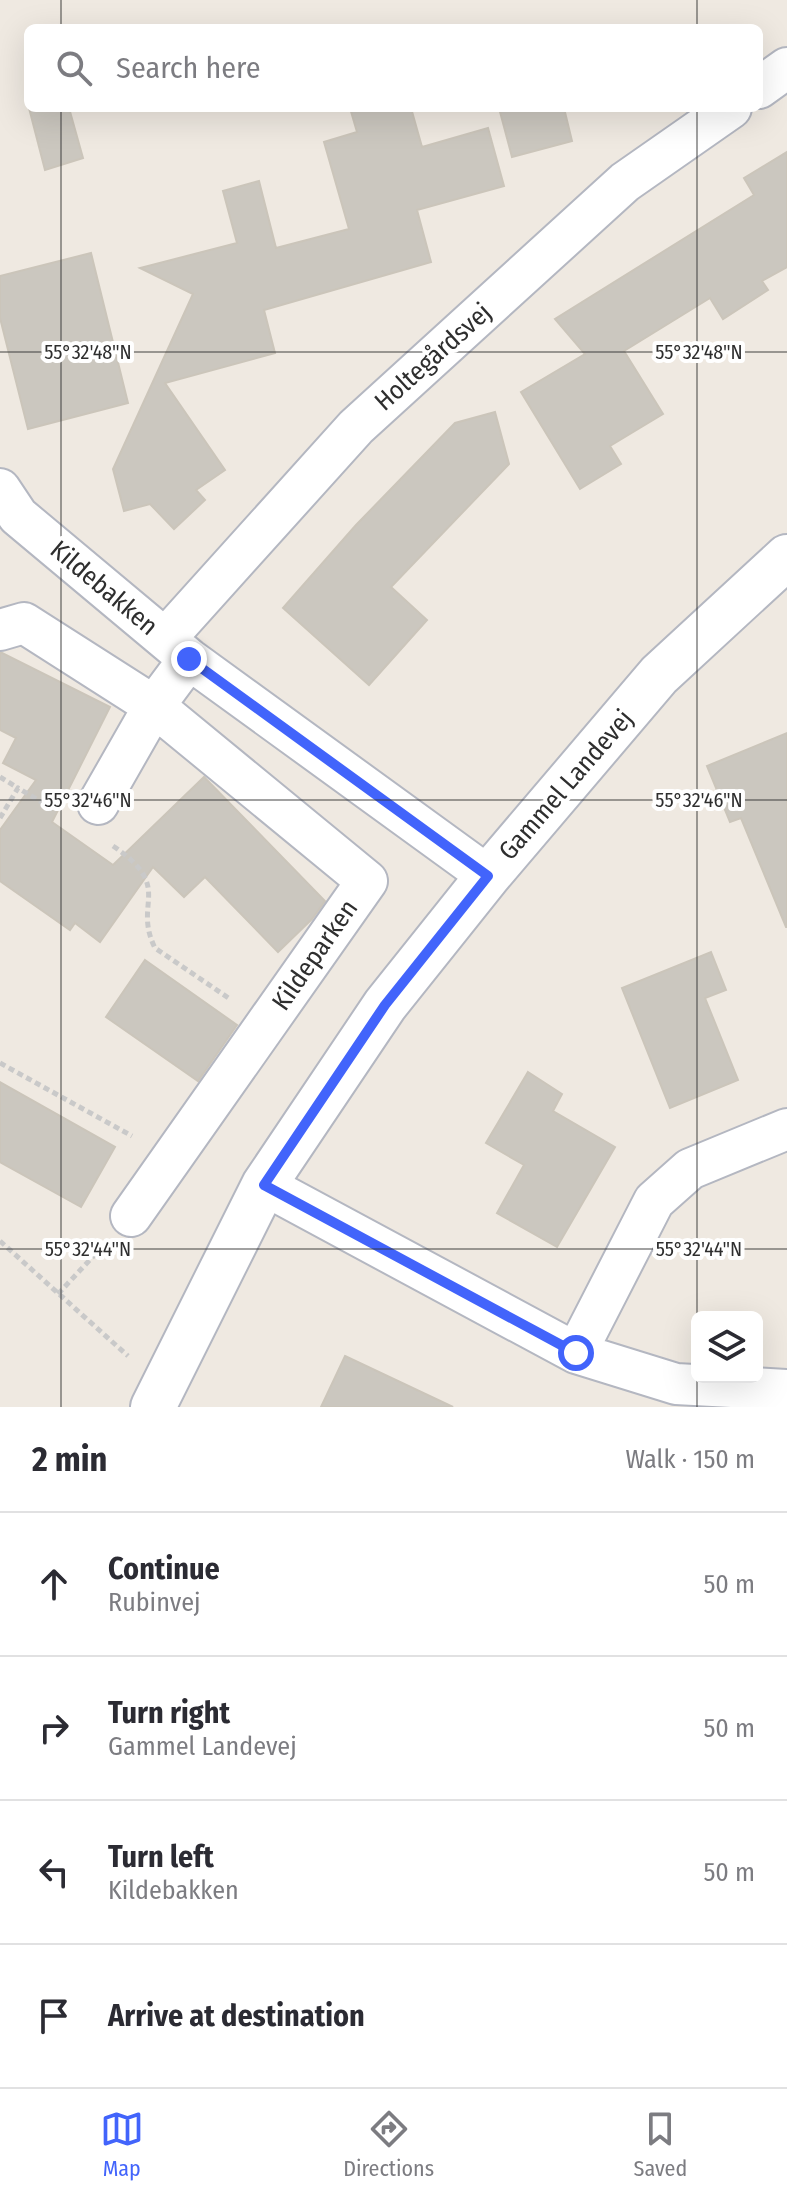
<!DOCTYPE html>
<meta charset="utf-8">
<style>
body{margin:0;font-family:"Fira Sans Condensed",sans-serif;background:#f7f7f7;color:#2b2b33}
.controls{position:absolute;right:24px;bottom:24px;display:grid;overflow:hidden;border-radius:12px;box-shadow:0 8px 32px #0002}
.controls button{width:72px;height:72px;display:grid;place-items:center;padding:0;border:0;border-bottom:2px solid #e1e1e2;background:#fff;color:#2b2b33;font:40px sans-serif}
.stop{position:absolute;width:24px;height:24px;margin:-18px;border:6px solid #4264fb;border-radius:50%;background:#fff}
.stop.end{background:#4264fb;border-color:#fff;box-shadow:0 2px 8px #0008}
.list{margin:0;padding:0;list-style:none}
h2{display:flex;justify-content:space-between;align-items:center;height:104px;margin:0;padding:0 32px;font-size:34px}
h2 small{font-size:26px;font-weight:400;color:#7c7c81}
.list li{display:grid;grid-template-columns:52px 1fr auto;gap:24px;align-items:center;box-sizing:border-box;height:144px;padding:0 32px;border-top:2px solid #e1e1e2}
.list b{display:block;font-size:30px;white-space:nowrap}
.list p{margin:0;font-size:26px;white-space:nowrap;color:#7c7c81}
.list em{font-size:26px;font-style:normal;color:#7c7c81}
.icon{flex:none;width:44px;height:44px;fill:none;stroke:currentColor;stroke-width:2;stroke-linecap:round;stroke-linejoin:round}
.map{position:relative;flex:none;width:787px;height:1407px;overflow:hidden}
.search{position:absolute;background:#fff;box-shadow:0 8px 32px #0002;left:24px;right:24px;top:24px;height:88px;display:flex;align-items:center;gap:20px;box-sizing:border-box;padding:0 28px;border-radius:12px;color:#7c7c81;font-size:30px}
.sheet{height:680px;background:#fff}
nav{display:flex;justify-content:space-around;align-items:center;box-sizing:border-box;height:112px;border-top:2px solid #e1e1e2;background:#fff;font-size:22px;color:#7c7c81}
nav a{display:grid;justify-items:center;gap:4px}
nav .on{color:#4264fb}
.map>svg:first-child{display:block}
.building{fill:#cbc7bf;stroke:#cbc5ba;stroke-width:2}
.lines{fill:none;stroke-linecap:round;stroke-linejoin:round}
.street-casing{stroke:#b4b7c1;stroke-width:44}
.secondary-casing{stroke:#b4b7c1;stroke-width:48}
.path{stroke:#c9c9c9;stroke-width:5;stroke-dasharray:6 4;stroke-linecap:butt}
.street{stroke:#fff;stroke-width:40}
.secondary{stroke:#fff;stroke-width:44}
.route{stroke:#4264fb;stroke-width:10}
.ticks{fill:none;stroke:#2e2e2e;stroke-width:2;stroke-opacity:0.45}
.labels{text-anchor:middle;dominant-baseline:central;stroke-width:8;stroke-linejoin:round;paint-order:stroke}
.street-label{font-size:26px;fill:#2e2e2e;stroke:#fff}
.ticks-label{font-size:20px;text-anchor:middle;fill:#2e2e2e;stroke:#fff;stroke-width:8;stroke-linejoin:round;paint-order:stroke}
</style>
<div class="map">
<svg width="787" height="1407" viewBox="0 0 787 1407">
<rect width="100%" height="100%" fill="#efe9e1"/>
<!-- building -->
<path class="building" d="M 29,108 L 69,108 L 83,158 L 45,170 Z
M 350,108 L 411,108 L 422,147 L 488,128 L 504,186 L 417,210 L 431,262 L 264,310 L 275,353 L 165,383 L 225,470 L 196,490 L 205,500 L 174,529 L 150,504 L 124,511 L 113,469 L 193,294 L 140,268 L 237,243 L 223,191 L 259,181 L 276,248 L 349,229 L 324,142 L 357,132 Z
M 499,108 L 564,108 L 572,141 L 512,157 Z
M 787,152 L 787,267 L 762,281 L 768,290 L 723,319 L 710,298 L 624,351 L 663,414 L 610,446 L 621,464 L 580,489 L 521,392 L 585,354 L 555,319 L 754,195 L 744,178 Z
M 91,253 L 128,403 L 28,429 L 0,318 L 0,276 Z
M 495,412 L 509,464 L 391,587 L 427,620 L 369,685 L 283,608 L 356,525 L 455,423 Z
M 0,652 L 110,707 L 52,822 L 113,865 L 204,777 L 325,901 L 312,919 L 278,952 L 205,877 L 184,897 L 153,867 L 100,942 L 75,923 L 70,930 L 0,881 L 0,830 L 36,780 L 3,763 L 16,738 L 0,730 Z
M 787,733 L 787,927 L 786,927 L 741,818 L 730,822 L 707,766 Z
M 711,952 L 726,990 L 705,998 L 738,1080 L 670,1108 L 622,988 Z
M 145,960 L 237,1025 L 198,1081 L 106,1017 Z
M 528,1072 L 562,1094 L 553,1111 L 615,1147 L 557,1247 L 497,1213 L 524,1165 L 486,1143 Z
M 0,1082 L 115,1147 L 81,1207 L 0,1162 Z
M 345,1356 L 453,1407 L 321,1407 Z"/>
<g class="lines">
<defs>
<path id="street" d="M 759,88 L 787,68
M 0,489 L 18,516 L 189,659 L 488,876
M 0,630 L 24,623 L 154,706 L 367,881 L 131,1216
M 165,639 L 356,427 L 625,182 L 731,108
M 98,804 L 154,706 L 189,659
M 264,1185 L 576,1353 L 676,1384 L 787,1390
M 576,1353 L 654,1201 L 690,1169 L 787,1129"/>
<path id="secondary" d="M 153,1407 L 264,1185 L 385,1005 L 488,876 L 659,675 L 787,557"/>
</defs>
<!-- street casing -->
<use href="#street" class="street-casing"/>
<!-- secondary casing -->
<use href="#secondary" class="secondary-casing"/>
<!-- path -->
<path class="path" d="M 0,777 L 18,788
M 0,818 L 18,788 L 53,809
M 113,846 C 175,888 132,902 155,948 L 230,999
M 0,1063 L 132,1136
M 0,1241 L 128,1356
M 58,1294 L 100,1249"/>
<!-- street -->
<use href="#street" class="street"/>
<!-- secondary -->
<use href="#secondary" class="secondary"/>
</g>
<g class="lines">
<!-- route -->
<path class="route" d="M 189,659 L 488,876 L 385,1005 L 264,1185 L 576,1353"/>
</g>
<!-- ticks -->
<path class="ticks" d="M 61,0 L 61,28M 697,0 L 697,28M 61,108 L 61,1407M 697,108 L 697,1407M 0,352 L 787,352M 0,800 L 787,800M 0,1249 L 787,1249"/>
<g class="labels">
<!-- street labels -->
<g class="street-label">
<text transform="translate(433 357) rotate(-42)">Holtegårdsvej</text>
<text transform="translate(104 588) rotate(40)">Kildebakken</text>
<text transform="translate(566 785) rotate(-49)">Gammel Landevej</text>
<text transform="translate(315 955) rotate(-55)">Kildeparken</text>
</g>
</g>
<g class="ticks-label">
<text x="88" y="359">55°32'48"N</text>
<text x="699" y="359">55°32'48"N</text>
<text x="88" y="807">55°32'46"N</text>
<text x="699" y="807">55°32'46"N</text>
<text x="88" y="1256">55°32'44"N</text>
<text x="699" y="1256">55°32'44"N</text>
</g>
</svg>
<div class="controls">
<button><svg class="icon" aria-label="layers" viewBox="0 0 24 24"><path d="M12 4l9 5-9 5-9-5zM3 14l9 5 9-5"/></svg></button>
</div>
<div class="stop" style="left:576px;top:1353px"></div>
<div class="stop end" style="left:189px;top:659px"></div>
<div class="search"><svg class="icon" aria-label="search" viewBox="0 0 24 24"><circle cx="10" cy="10" r="6"/><path d="M15 15l6 6"/></svg>Search here</div>
</div>
<section class="sheet">
<h2>2 min<small>Walk · 150 m</small></h2>
<ul class="list">
<li><svg class="icon" aria-label="ahead" viewBox="0 0 24 24"><path d="M12 20V5M6 11l6-6 6 6"/></svg><div><b>Continue</b><p>Rubinvej</p></div><em>50 m</em></li>
<li><svg class="icon" aria-label="right" viewBox="0 0 24 24"><path d="M7 20v-9h11M14 6l5 5-5 5"/></svg><div><b>Turn right</b><p>Gammel Landevej</p></div><em>50 m</em></li>
<li><svg class="icon" aria-label="left" viewBox="0 0 24 24"><path d="M17 20v-9H6M10 6l-5 5 5 5"/></svg><div><b>Turn left</b><p>Kildebakken</p></div><em>50 m</em></li>
<li><svg class="icon" aria-label="arrive" viewBox="0 0 24 24"><path d="M6 21V4h12l-3 4 3 4H6"/></svg><div><b>Arrive at destination</b></div></li>
</ul>
</section>
<nav>
<a class="on"><svg class="icon" aria-label="map" viewBox="0 0 24 24"><path d="M3 6l6-2 6 2 6-2v14l-6 2-6-2-6 2zM9 4v14M15 6v14"/></svg>Map</a>
<a><svg class="icon" aria-label="directions" viewBox="0 0 24 24"><path d="M12 3l9 9-9 9-9-9zM9 14v-3h6M13 9l2 2-2 2"/></svg>Directions</a>
<a><svg class="icon" aria-label="saved" viewBox="0 0 24 24"><path d="M7 4h10v16l-5-4-5 4z"/></svg>Saved</a>
</nav>
